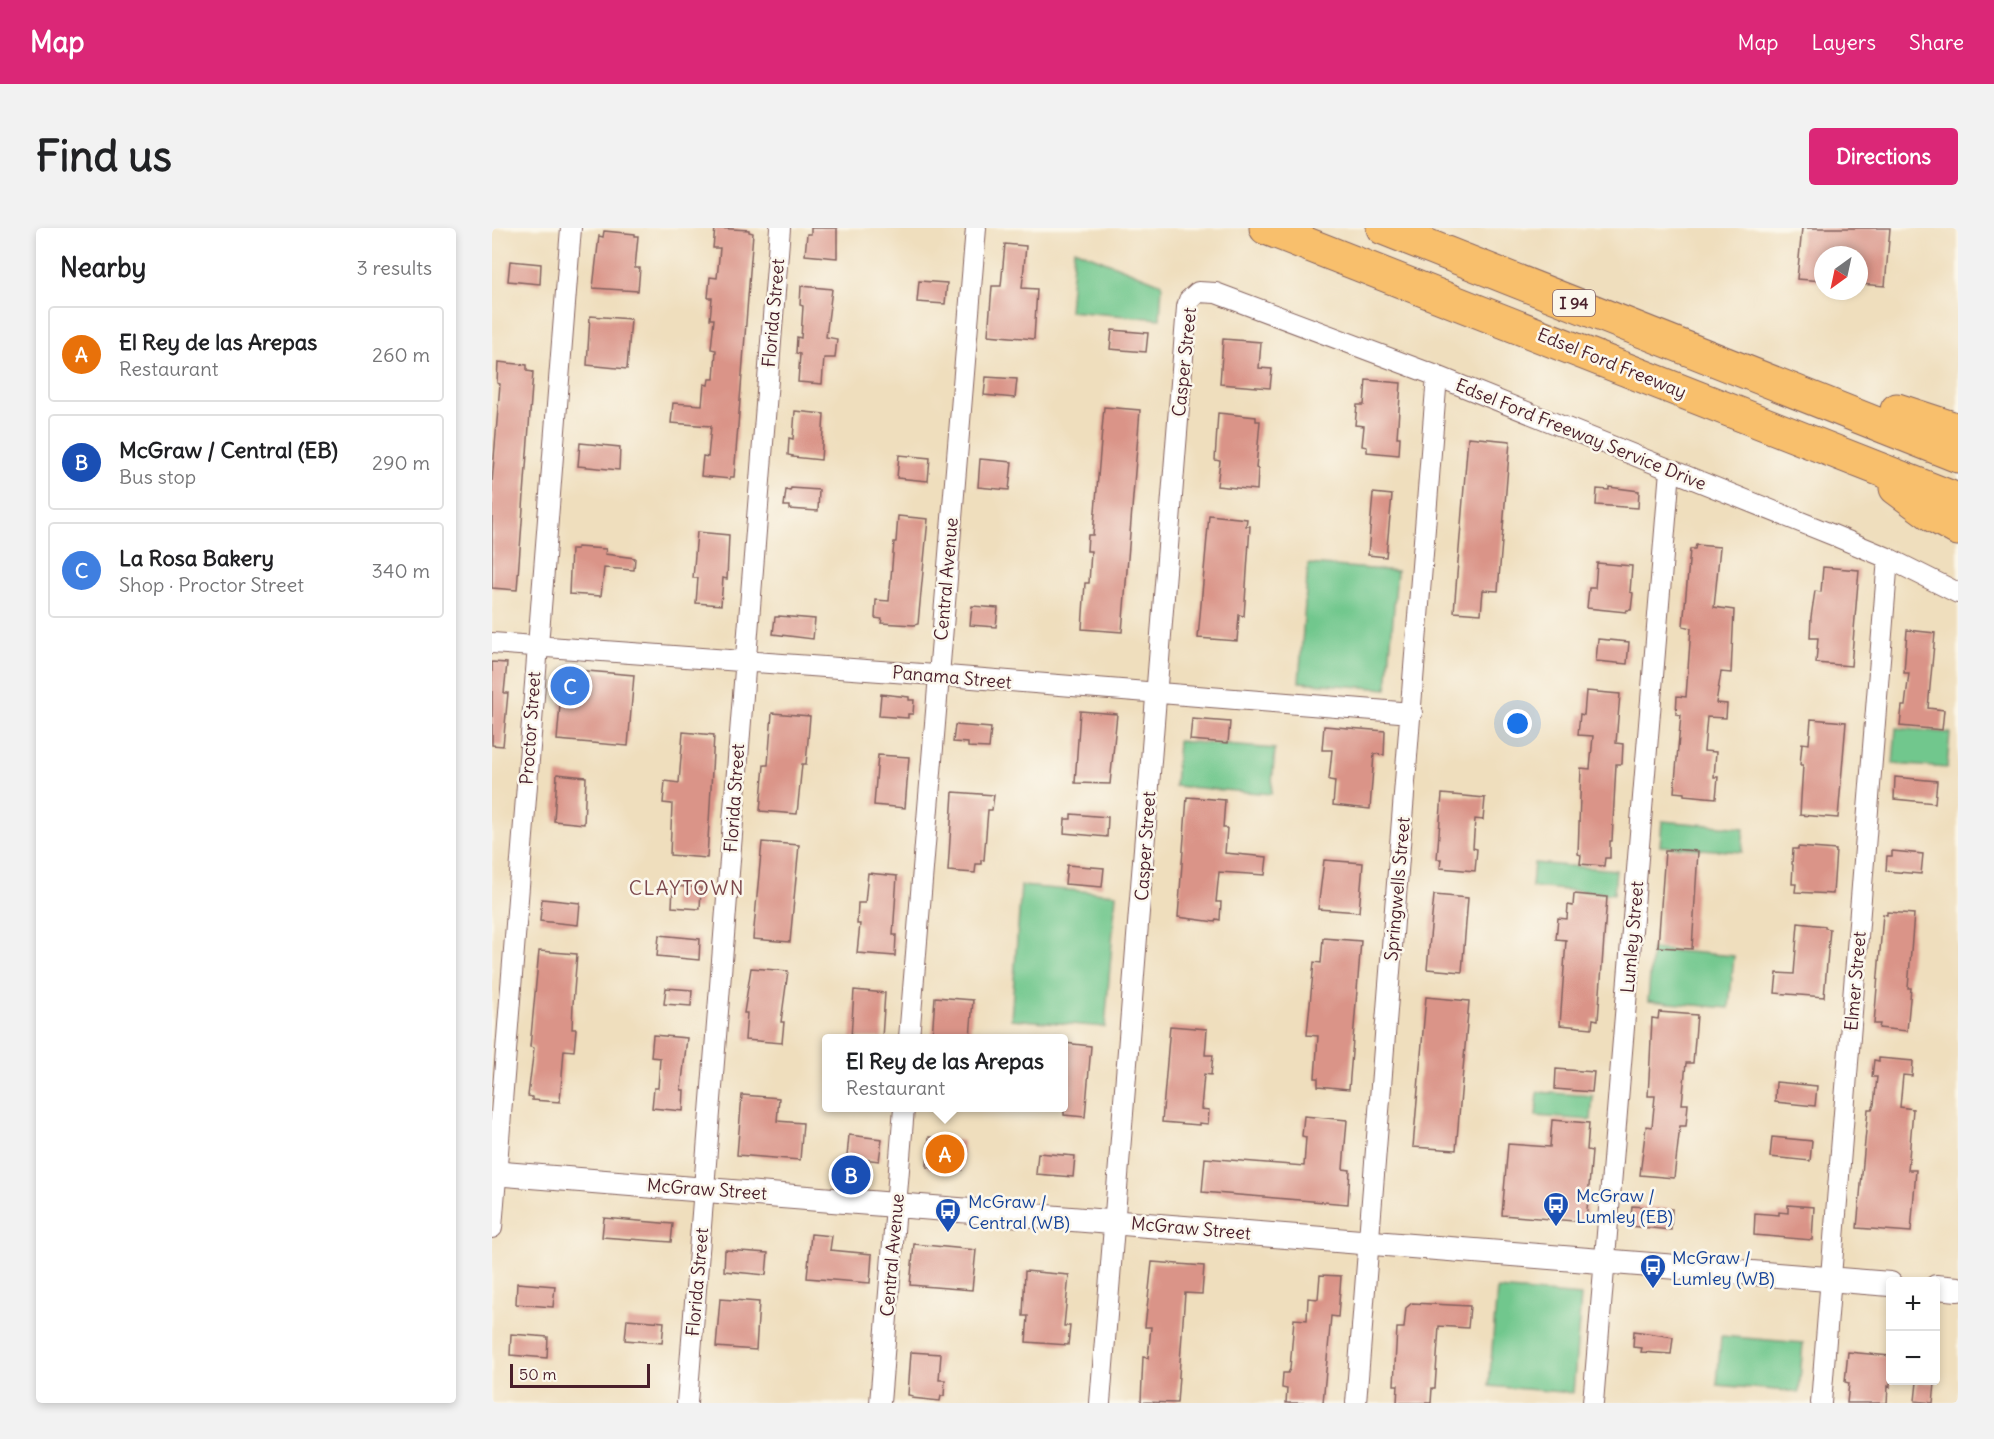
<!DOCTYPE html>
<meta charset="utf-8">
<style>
body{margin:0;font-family:Delius,sans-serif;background:#f2f2f2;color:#202124}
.controls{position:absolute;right:18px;bottom:18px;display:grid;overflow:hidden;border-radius:6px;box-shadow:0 3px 9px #0003}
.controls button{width:54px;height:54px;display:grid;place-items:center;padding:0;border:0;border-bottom:2px solid #e0e0e0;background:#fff;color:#202124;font:30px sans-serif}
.compass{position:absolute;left:1322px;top:18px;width:54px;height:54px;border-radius:50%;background:#fff;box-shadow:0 3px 9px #0003;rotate:213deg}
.scale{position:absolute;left:18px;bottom:15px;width:140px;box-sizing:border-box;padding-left:6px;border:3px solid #4a1f2b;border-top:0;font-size:16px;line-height:21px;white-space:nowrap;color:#4a1f2b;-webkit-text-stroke:4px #fbf7ec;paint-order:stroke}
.you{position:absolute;left:1026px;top:496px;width:21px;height:21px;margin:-15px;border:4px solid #fff;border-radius:50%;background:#1a73e8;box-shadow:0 0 0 9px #1a73e833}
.badge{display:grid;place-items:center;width:39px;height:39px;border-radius:50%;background:#db2777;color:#fff;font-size:20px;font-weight:700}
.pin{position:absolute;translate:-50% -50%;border:3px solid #fff;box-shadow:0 2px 6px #0006}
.popup{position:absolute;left:330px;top:806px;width:246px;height:78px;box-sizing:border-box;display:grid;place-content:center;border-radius:6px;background:#fff;filter:drop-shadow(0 2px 4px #0005);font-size:20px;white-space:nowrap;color:#757577}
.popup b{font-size:22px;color:#202124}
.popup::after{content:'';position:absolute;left:50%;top:100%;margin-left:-12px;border:12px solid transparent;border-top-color:#fff}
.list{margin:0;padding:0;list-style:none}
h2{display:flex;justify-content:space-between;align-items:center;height:78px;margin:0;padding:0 24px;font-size:26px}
h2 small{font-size:20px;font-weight:400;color:#757577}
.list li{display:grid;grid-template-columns:39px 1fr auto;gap:18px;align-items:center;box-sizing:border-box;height:96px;margin:0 12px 12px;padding:0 12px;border:2px solid #e0e0e0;border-radius:6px}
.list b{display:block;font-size:22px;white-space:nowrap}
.list p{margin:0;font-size:20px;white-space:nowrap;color:#757577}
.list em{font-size:20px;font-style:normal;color:#757577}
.map{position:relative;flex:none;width:1466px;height:1175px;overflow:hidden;border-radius:6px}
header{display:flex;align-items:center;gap:36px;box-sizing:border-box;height:84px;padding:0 30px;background:#db2777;color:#fff}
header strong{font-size:28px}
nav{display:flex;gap:33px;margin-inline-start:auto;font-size:21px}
.intro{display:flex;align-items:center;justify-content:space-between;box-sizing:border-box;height:144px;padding:0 36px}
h1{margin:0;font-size:42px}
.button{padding:15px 27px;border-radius:6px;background:#db2777;color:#fff;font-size:21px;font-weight:700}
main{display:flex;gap:36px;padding:0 36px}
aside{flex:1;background:#fff;border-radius:6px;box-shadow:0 3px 9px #0003}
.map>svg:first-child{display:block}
.green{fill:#71c78d;stroke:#5e735c;stroke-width:1.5}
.building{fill:#da9488}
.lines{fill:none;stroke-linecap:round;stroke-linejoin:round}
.minor-casing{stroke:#84625e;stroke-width:22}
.tertiary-casing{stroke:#84625e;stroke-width:26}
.motorway-casing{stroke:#84625e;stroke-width:35}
.minor{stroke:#fff;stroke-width:20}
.tertiary{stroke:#fff;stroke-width:24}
.motorway{stroke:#f8bf6c;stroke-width:33}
.labels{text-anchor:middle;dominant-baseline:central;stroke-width:5;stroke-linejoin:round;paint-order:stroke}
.shield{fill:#fbf7ec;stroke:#7f6065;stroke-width:1.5}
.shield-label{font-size:16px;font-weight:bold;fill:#4a1f2b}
.street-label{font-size:18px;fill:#4a1f2b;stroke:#fbf7ec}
.transit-label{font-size:18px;fill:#164399;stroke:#fbf7ec;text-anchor:start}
.neighbourhood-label{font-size:20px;letter-spacing:1.5px;fill:#7c484c;stroke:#fbf7ec}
</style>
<header>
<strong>Map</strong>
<nav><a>Map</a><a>Layers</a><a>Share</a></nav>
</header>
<div class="intro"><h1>Find us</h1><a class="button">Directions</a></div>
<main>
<aside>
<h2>Nearby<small>3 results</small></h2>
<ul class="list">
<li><span class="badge" style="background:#e8710a">A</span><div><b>El Rey de las Arepas</b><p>Restaurant</p></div><em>260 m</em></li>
<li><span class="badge" style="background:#1a4fb4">B</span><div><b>McGraw / Central (EB)</b><p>Bus stop</p></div><em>290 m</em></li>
<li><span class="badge" style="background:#3f7fe0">C</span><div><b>La Rosa Bakery</b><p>Shop · Proctor Street</p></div><em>340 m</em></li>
</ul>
</aside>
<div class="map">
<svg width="1466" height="1175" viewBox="0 0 1466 1175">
<rect width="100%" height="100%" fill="#fbf7ec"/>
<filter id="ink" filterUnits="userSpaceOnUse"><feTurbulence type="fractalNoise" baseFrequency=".0167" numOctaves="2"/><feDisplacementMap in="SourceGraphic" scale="12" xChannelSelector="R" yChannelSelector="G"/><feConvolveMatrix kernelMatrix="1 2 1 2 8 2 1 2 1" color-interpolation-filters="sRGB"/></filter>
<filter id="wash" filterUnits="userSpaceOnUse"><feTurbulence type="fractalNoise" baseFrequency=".008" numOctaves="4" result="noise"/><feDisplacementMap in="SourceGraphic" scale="24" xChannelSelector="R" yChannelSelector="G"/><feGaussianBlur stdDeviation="1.35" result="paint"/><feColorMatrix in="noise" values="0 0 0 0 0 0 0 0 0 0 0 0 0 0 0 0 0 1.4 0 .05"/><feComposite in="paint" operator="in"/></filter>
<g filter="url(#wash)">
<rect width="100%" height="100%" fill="#efdebd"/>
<!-- green -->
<path class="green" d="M 582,21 L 670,56 L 668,91 L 577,83 Z
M 816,336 L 905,343 L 895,461 L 807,454 Z
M 1404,500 L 1458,505 L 1455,540 L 1401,536 Z
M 686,513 L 783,521 L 779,566 L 683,558 Z
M 1170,593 L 1252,600 L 1250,624 L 1168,618 Z
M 1042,635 L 1124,642 L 1122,666 L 1040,659 Z
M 529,658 L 624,666 L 613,799 L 519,791 Z
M 1160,721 L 1242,728 L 1237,780 L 1156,773 Z
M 1046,864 L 1101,868 L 1099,892 L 1044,888 Z
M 1005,1061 L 1089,1068 L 1081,1165 L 997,1158 Z
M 1229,1108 L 1311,1115 L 1307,1164 L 1225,1157 Z"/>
<g id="blocks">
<!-- building -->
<path class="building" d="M 223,0 L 257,2 L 257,4 L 261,5 L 242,249 L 238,249 L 238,251 L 209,248 L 211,228 L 216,229 L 219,198 L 179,195 L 181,175 L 210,177 L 212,156 L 216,157 L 217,151 L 222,151 L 224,122 L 219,121 L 222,91 L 218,91 L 220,70 L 216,70 L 218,49 L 225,50 L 228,20 L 221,20 Z
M 319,0 L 345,0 L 345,30 L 313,27 L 315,6 L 319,6 Z
M 1310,0 L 1398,0 L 1393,58 L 1367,56 L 1367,27 L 1331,27 L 1331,53 L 1305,51 Z
M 112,3 L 143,6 L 143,8 L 146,8 L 143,40 L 148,40 L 146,63 L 101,60 L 107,8 L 111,9 Z
M 513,16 L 534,18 L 530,60 L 545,61 L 542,111 L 496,107 L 500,58 L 509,58 Z
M 18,33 L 49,36 L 48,56 L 16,53 Z
M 427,53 L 455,55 L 453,76 L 425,74 Z
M 309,58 L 340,61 L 334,109 L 345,111 L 343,130 L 332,130 L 330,156 L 306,154 L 308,126 L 304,125 L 305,109 L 309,110 L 311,78 L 308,77 Z
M 98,88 L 139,91 L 135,141 L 95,137 Z
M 620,102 L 656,105 L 654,124 L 618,121 Z
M 731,111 L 769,114 L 767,140 L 780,141 L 778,160 L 728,156 Z
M 6,134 L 35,137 L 35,143 L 41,144 L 25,362 L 0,360 L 0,255 L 8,156 L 5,155 Z
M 494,149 L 525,151 L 523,170 L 492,167 Z
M 874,152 L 909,155 L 905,209 L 908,209 L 907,227 L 875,224 L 875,219 L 870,218 L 872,198 L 863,197 L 865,177 L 872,177 Z
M 612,179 L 648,182 L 630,404 L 590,401 L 593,355 L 597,355 L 599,323 L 595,323 L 596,307 L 601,307 Z
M 303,183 L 332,186 L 329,232 L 300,229 L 301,228 L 296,227 L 297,210 L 301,211 Z
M 726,185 L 764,189 L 764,193 L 768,193 L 764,240 L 766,241 L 765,262 L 725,258 L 728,233 L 723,232 Z
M 976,209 L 1018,213 L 1006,363 L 991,362 L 989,386 L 962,384 Z
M 88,215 L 128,219 L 127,242 L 86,238 Z
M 407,227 L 438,230 L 436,253 L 405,250 Z
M 488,231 L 520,234 L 517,262 L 486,259 Z
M 1117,259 L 1147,263 L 1146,280 L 1104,277 L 1105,261 L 1117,262 Z
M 299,260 L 327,262 L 326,283 L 297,281 L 297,278 L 292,278 L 294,262 L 298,263 Z
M 881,265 L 900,267 L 894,329 L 876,327 Z
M 717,287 L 755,291 L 754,298 L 758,298 L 752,388 L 747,387 L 745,413 L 706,410 Z
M 406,288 L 436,291 L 426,396 L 422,397 L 389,395 L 390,391 L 383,390 L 384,372 L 397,373 L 402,314 L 404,314 Z
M 205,304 L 237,307 L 235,351 L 231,350 L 229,377 L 204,375 L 206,350 L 201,350 Z
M 1204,317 L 1228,319 L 1222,379 L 1242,382 L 1239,445 L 1229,444 L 1224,475 L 1235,476 L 1234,490 L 1215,489 L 1212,523 L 1224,524 L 1222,549 L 1226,549 L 1224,570 L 1192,567 L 1192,565 L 1182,564 L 1189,487 L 1184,486 L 1185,468 L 1194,469 L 1199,400 L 1191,398 L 1196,345 L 1198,321 L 1203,321 Z
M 85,319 L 114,321 L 113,326 L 143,330 L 142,342 L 112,340 L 109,368 L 77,366 L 79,321 L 85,321 Z
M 1105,335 L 1140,338 L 1138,364 L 1141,365 L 1139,382 L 1135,382 L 1134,384 L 1095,380 L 1097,360 L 1103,360 Z
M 1331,339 L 1367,342 L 1359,438 L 1324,435 L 1326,410 L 1318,410 L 1319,389 L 1323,363 L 1329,364 Z
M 480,378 L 506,380 L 504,399 L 478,397 Z
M 287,388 L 323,391 L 321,411 L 281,406 L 283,389 L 287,389 Z
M 1415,402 L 1443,405 L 1436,480 L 1452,482 L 1450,502 L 1408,498 L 1410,478 L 1413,478 L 1417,445 L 1412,445 Z
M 1106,411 L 1137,414 L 1135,436 L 1104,433 Z
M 0,434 L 15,435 L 12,465 L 16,465 L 11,518 L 0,517 Z
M 71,441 L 142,447 L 136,518 L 65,512 Z
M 1094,463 L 1128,466 L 1124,515 L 1131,516 L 1130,536 L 1124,536 L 1120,613 L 1118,613 L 1118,630 L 1113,630 L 1112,638 L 1088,636 L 1089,627 L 1086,626 L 1089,540 L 1098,541 L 1101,508 L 1086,507 L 1088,486 L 1092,487 Z
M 389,466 L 417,469 L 417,472 L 422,472 L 421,486 L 416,486 L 416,490 L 387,488 Z
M 588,483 L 625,486 L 618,556 L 583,555 Z
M 280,485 L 318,488 L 314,536 L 310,536 L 305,586 L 268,583 L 272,537 L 276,537 Z
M 700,491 L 738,494 L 736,515 L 698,512 Z
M 1319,491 L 1354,494 L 1346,590 L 1308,587 L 1311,537 L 1308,537 L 1310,515 L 1317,516 Z
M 463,497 L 499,500 L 497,520 L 476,519 L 476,515 L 461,514 Z
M 832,498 L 893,503 L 892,527 L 882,526 L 878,581 L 841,577 L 843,553 L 837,552 L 840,522 L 830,522 Z
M 191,504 L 222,507 L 215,630 L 178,627 L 180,576 L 171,575 L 173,553 L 187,555 Z
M 386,527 L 417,529 L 413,580 L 382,577 Z
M 65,546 L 94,549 L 92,596 L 62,593 Z
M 1403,549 L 1445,553 L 1443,575 L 1402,571 Z
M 461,564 L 502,567 L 500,582 L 496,582 L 492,632 L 489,632 L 489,636 L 484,636 L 483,645 L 456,643 Z
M 950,566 L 993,570 L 991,592 L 983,591 L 981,620 L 985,621 L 983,643 L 948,640 L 949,631 L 945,631 Z
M 695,569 L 733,572 L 731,600 L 735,600 L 733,625 L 775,629 L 773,647 L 727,644 L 724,674 L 729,674 L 728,692 L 724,691 L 723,694 L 686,689 Z
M 579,586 L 616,589 L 615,609 L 572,605 L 573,591 L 579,591 Z
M 270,614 L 307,617 L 298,714 L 261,711 Z
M 1306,619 L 1344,622 L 1341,666 L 1303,664 L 1304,656 L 1300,656 L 1301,637 L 1300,636 L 1301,621 L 1306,621 Z
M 1178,621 L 1206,623 L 1200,721 L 1166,719 L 1173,623 L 1178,623 Z
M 1400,623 L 1431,626 L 1429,646 L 1394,643 L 1395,628 L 1400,628 Z
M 832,632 L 871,635 L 867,684 L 826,681 Z
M 575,637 L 612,640 L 610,659 L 573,656 Z
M 376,645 L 405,648 L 401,707 L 404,707 L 403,728 L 365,725 L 368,696 L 365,696 L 366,675 L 373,675 Z
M 181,658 L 209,660 L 208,681 L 180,679 Z
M 1082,666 L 1115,669 L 1106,792 L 1101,791 L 1100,800 L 1068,797 L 1074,712 L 1064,711 L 1066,690 L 1075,691 L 1076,677 L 1081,678 Z
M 942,667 L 976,670 L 970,744 L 935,741 Z
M 50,671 L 88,675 L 86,697 L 48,693 Z
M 1395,684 L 1422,686 L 1416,760 L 1419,760 L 1415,803 L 1387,800 L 1388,796 L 1382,796 L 1391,686 L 1395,687 Z
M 1306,695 L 1333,698 L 1333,700 L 1338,701 L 1332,769 L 1283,765 L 1285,745 L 1302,746 Z
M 167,707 L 208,711 L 207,732 L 165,728 Z
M 831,710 L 869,713 L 857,861 L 826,858 L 826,850 L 823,850 L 826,808 L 815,807 L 822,734 L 829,735 Z
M 47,723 L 85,726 L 81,776 L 80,801 L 84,801 L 82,823 L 72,822 L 68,874 L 40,872 L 40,869 L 36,868 L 42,820 L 38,819 Z
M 259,740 L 296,743 L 289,794 L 292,794 L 290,815 L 253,812 L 255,785 L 252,785 Z
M 174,760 L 200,762 L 199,778 L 172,776 Z
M 362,762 L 393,765 L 390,810 L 359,810 Z
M 443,769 L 481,772 L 478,810 L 440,810 Z
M 934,769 L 977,773 L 964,922 L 921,919 Z
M 1167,784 L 1205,787 L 1201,835 L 1194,835 L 1190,876 L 1196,876 L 1194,898 L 1188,898 L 1182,950 L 1148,947 L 1154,898 L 1160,899 L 1163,868 L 1156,868 L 1158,832 L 1160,790 L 1166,791 Z
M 678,798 L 715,801 L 713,827 L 721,827 L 719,847 L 712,846 L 709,881 L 717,882 L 716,896 L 707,895 L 707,897 L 670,894 Z
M 161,807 L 195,810 L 189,862 L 192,862 L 191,883 L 160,880 L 162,860 L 166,860 L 168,830 L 159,829 Z
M 572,815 L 599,818 L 593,889 L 572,887 Z
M 1387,830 L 1421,833 L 1420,848 L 1411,847 L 1408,879 L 1421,881 L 1416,942 L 1424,942 L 1419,1004 L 1365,1000 L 1376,881 L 1380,881 L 1382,877 L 1385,849 L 1380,849 L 1382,832 L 1387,833 Z
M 1064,841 L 1102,844 L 1100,864 L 1063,861 Z
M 1284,854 L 1325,858 L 1323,878 L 1283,874 Z
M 250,867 L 287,870 L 285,893 L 311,895 L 308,932 L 245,927 Z
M 812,888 L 855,892 L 851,941 L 858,942 L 856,976 L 710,964 L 713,930 L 812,938 L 814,909 L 810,908 Z
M 1060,892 L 1097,895 L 1095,922 L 1100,923 L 1094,994 L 1010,987 L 1016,916 L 1058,919 Z
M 357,907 L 390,911 L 387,933 L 355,929 Z
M 437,909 L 471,913 L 470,942 L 435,939 Z
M 1280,909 L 1320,913 L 1318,933 L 1278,929 Z
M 546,925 L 583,928 L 581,949 L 544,946 Z
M 1296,977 L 1322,979 L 1320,1012 L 1262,1007 L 1263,985 L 1287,987 L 1287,984 L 1296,985 Z
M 1140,978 L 1180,981 L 1179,1002 L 1138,998 Z
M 112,990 L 181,996 L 179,1014 L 110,1009 Z
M 319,1006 L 340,1008 L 338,1022 L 380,1026 L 378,1055 L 315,1050 Z
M 422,1016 L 484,1022 L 480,1062 L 418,1057 Z
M 233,1022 L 276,1025 L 274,1047 L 232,1043 Z
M 660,1034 L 712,1038 L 710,1066 L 693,1065 L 685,1175 L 649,1174 L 651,1129 L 656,1130 L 659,1099 L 653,1099 Z
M 533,1043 L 577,1047 L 572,1098 L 578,1098 L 576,1117 L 534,1114 L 536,1088 L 531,1088 Z
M 828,1047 L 849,1048 L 846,1089 L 839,1088 L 831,1175 L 794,1175 L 795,1161 L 790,1160 L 791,1145 L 796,1145 L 798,1141 L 802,1091 L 815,1092 L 816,1070 L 826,1071 Z
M 25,1055 L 63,1058 L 61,1079 L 24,1076 Z
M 228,1071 L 267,1074 L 264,1122 L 224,1119 Z
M 920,1075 L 978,1078 L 976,1100 L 947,1098 L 943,1160 L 940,1160 L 939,1175 L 905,1175 L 906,1157 L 902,1157 L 905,1100 L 912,1100 L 914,1080 Z
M 135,1091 L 172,1094 L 170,1115 L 133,1112 Z
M 1142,1103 L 1181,1109 L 1179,1126 L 1149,1124 L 1150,1120 L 1141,1119 Z
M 19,1106 L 56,1109 L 55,1130 L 18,1127 Z
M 419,1124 L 449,1126 L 447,1152 L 453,1152 L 452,1168 L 449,1168 L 448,1173 L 420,1170 L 421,1168 L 416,1167 Z
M 1356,1124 L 1398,1128 L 1398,1159 L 1396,1158 L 1395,1175 L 1355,1175 L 1357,1155 L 1353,1154 Z
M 1425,1154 L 1443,1155 L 1441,1175 L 1423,1173 Z"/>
</g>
</g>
<g filter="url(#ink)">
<use href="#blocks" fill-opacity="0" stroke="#84625e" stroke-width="1.5"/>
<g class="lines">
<defs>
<path id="minor" d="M 0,415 L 430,446 L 920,485
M 417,810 L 484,0
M 0,1000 L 79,0
M 195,1175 L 288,0
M 388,1175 L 412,880
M 608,1175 L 695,79 L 697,72 L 706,64 L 724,65 L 945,148 L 1341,307 L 1396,330 L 1466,365
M 864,1175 L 945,148
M 1101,1175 L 1178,242
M 1329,1175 L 1396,330"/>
<path id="tertiary" d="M 0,945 L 1398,1056
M 1444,1059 L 1466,1061"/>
<path id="motorway" d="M 774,0 L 1466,272
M 891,0 L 1466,228
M 1405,182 L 1466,202
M 1404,260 L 1442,288 L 1466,301"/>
</defs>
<!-- minor casing -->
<use href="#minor" class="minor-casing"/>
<!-- tertiary casing -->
<use href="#tertiary" class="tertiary-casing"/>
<!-- motorway casing -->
<use href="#motorway" class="motorway-casing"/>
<!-- minor -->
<use href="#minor" class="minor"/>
<!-- tertiary -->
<use href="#tertiary" class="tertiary"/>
<!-- motorway -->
<use href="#motorway" class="motorway"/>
</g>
</g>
<!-- icons -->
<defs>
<symbol id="bus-pin" viewBox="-11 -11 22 30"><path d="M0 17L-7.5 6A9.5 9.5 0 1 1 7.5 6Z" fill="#1a4fb4" stroke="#fbf7ec"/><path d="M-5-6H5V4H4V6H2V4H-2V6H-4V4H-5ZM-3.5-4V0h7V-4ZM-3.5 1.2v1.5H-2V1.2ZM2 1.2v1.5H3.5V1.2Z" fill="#fff"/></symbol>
</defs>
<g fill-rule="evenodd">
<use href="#bus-pin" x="1049" y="962" width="30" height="40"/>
<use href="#bus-pin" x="441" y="968" width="30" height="40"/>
<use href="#bus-pin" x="1146" y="1024" width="30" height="40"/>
</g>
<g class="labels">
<!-- shield labels -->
<rect class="shield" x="1061" y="62" width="42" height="26" rx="4.5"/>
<g class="shield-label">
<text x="1082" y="75">I 94</text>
</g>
<!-- street labels -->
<g class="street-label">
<text transform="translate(281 85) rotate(-85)">Florida Street</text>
<text transform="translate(692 134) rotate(-84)">Casper Street</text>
<text transform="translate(1120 135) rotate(22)">Edsel Ford Freeway</text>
<text transform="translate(1089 206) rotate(22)">Edsel Ford Freeway Service Drive</text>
<text transform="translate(454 351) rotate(-85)">Central Avenue</text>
<text transform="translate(460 449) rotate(5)">Panama Street</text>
<text transform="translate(38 500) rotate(-86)">Proctor Street</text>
<text transform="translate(242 570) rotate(-86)">Florida Street</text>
<text transform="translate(653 618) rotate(-86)">Casper Street</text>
<text transform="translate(905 661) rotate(-85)">Springwells Street</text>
<text transform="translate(1140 709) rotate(-85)">Lumley Street</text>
<text transform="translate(1363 753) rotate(-85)">Elmer Street</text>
<text transform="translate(215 961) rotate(4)">McGraw Street</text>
<text transform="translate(699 1000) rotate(5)">McGraw Street</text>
<text transform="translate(400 1027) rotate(-85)">Central Avenue</text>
<text transform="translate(205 1054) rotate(-85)">Florida Street</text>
</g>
<!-- transit labels -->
<g class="transit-label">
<text x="1084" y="967">McGraw /<tspan x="1084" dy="21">Lumley (EB)</tspan></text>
<text x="476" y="973">McGraw /<tspan x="476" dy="21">Central (WB)</tspan></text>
<text x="1180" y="1029">McGraw /<tspan x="1180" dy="21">Lumley (WB)</tspan></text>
</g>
<!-- neighbourhood labels -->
<g class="neighbourhood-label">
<text x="195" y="659">CLAYTOWN</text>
</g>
</g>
</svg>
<div class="controls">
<button>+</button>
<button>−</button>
</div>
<svg class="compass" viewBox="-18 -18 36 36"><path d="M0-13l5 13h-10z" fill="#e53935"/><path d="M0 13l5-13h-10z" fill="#757577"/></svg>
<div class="scale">50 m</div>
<div class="you"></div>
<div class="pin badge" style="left:453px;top:926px;background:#e8710a">A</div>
<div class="popup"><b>El Rey de las Arepas</b>Restaurant</div>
<div class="pin badge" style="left:359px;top:947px;background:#1a4fb4">B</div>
<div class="pin badge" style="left:78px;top:458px;background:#3f7fe0">C</div>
</div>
</main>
